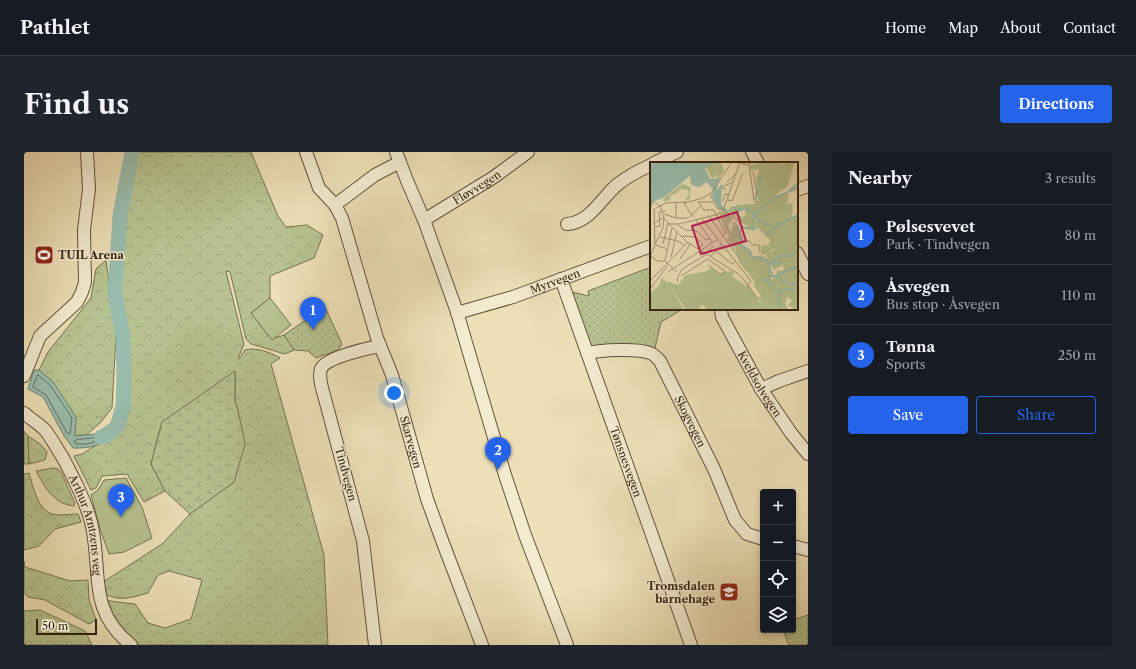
<!DOCTYPE html>
<meta charset="utf-8">
<style>
body{margin:0;font-family:"Libre Caslon Text",serif;background:#20242c;color:#f1f3f6}
.controls{position:absolute;right:12px;bottom:12px;display:grid;overflow:hidden;border-radius:4px;box-shadow:0 2px 6px #0003}
.controls button{width:36px;height:36px;display:grid;place-items:center;padding:0;border:0;border-bottom:1px solid #363941;background:#171b24;color:#f1f3f6;font:20px sans-serif}
.scale{position:absolute;left:12px;bottom:10px;width:61px;box-sizing:border-box;padding-left:4px;border:2px solid #352112;border-top:0;font-size:11px;line-height:14px;white-space:nowrap;color:#352112;-webkit-text-stroke:3px #f3ebd0;paint-order:stroke}
.you{position:absolute;left:370px;top:241px;width:14px;height:14px;margin:-10px;border:3px solid #fff;border-radius:50%;background:#1a73e8;box-shadow:0 0 0 6px #1a73e833}
.badge{display:grid;place-items:center;width:26px;height:26px;border-radius:50%;background:#2563eb;color:#fff;font-size:13px;font-weight:700}
.pin{position:absolute;translate:-50% -33px;filter:drop-shadow(0 1px 2px #0008)}
.pin::after{content:'';position:absolute;top:21px;width:14px;height:12px;background:inherit;clip-path:polygon(0 0,100% 0,50% 100%)}
.list{margin:0;padding:0;list-style:none}
h2{display:flex;justify-content:space-between;align-items:center;height:52px;margin:0;padding:0 16px;font-size:17px}
h2 small{font-size:13px;font-weight:400;color:#9ea1a6}
.list li{display:grid;grid-template-columns:26px 1fr auto;gap:12px;align-items:center;box-sizing:border-box;height:60px;padding:0 16px;border-top:1px solid #363941}
.list b{display:block;font-size:15px;white-space:nowrap}
.list p{margin:0;font-size:13px;white-space:nowrap;color:#9ea1a6}
.list em{font-size:13px;font-style:normal;color:#9ea1a6}
.actions{display:flex;gap:8px;padding:12px 16px}
.actions a{flex:1;padding:9px 0;border:1px solid #2563eb;border-radius:4px;text-align:center;font-size:14px;color:#2563eb}
.actions .main{background:#2563eb;color:#fff}
.icon{flex:none;width:22px;height:22px;fill:none;stroke:currentColor;stroke-width:2;stroke-linecap:round;stroke-linejoin:round}
.map{position:relative;flex:none;width:784px;height:493px;overflow:hidden;border-radius:4px}
header{display:flex;align-items:center;gap:24px;box-sizing:border-box;height:56px;padding:0 20px;background:#171b24;border-bottom:1px solid #363941}
header strong{font-size:19px}
nav{display:flex;gap:22px;margin-inline-start:auto;font-size:14px}
.intro{display:flex;align-items:center;justify-content:space-between;box-sizing:border-box;height:96px;padding:0 24px}
h1{margin:0;font-size:28px}
.button{padding:10px 18px;border-radius:4px;background:#2563eb;color:#fff;font-size:14px;font-weight:700}
main{display:flex;gap:24px;padding:0 24px}
aside{flex:1;background:#171b24;border-radius:4px;box-shadow:0 2px 6px #0003}
.map>svg:first-child{display:block}
.grass{fill:url(#grass-dots);stroke:#767251}
.forest{fill:url(#forest-crowns);stroke:#767251}
.wetland{fill:url(#wetland-marsh);stroke:#767251}
.garden{fill:#b6c390;stroke:#767251}
.water{fill:#99bdad;stroke:#717f6f}
.lines{fill:none;stroke-linecap:round;stroke-linejoin:round}
.shore{stroke:#676f60;stroke-width:1}
.river{stroke:#99bdad;stroke-width:15}
.minor-casing{stroke:#63513b;stroke-width:14}
.minor{stroke:#f3ebd0;stroke-width:12}
.labels{text-anchor:middle;dominant-baseline:central;stroke-width:3;stroke-linejoin:round;paint-order:stroke}
.street-label{font-size:11px;fill:#352112;stroke:#f3ebd0}
.poi-label{font-size:11px;font-weight:bold;fill:#352112;stroke:#f3ebd0;text-anchor:start}
.inset-river{fill:none;stroke:#99bdad;stroke-width:2}
.inset-road{fill:none;stroke:#a39475;stroke-width:1}
.view{fill:#c2185b;fill-opacity:0.15;stroke:#c2185b;stroke-width:2}
.inset-edge{fill:none;stroke:#352112;stroke-width:2}
</style>
<header>
<strong>Pathlet</strong>
<nav><a>Home</a><a>Map</a><a>About</a><a>Contact</a></nav>
</header>
<div class="intro"><h1>Find us</h1><a class="button">Directions</a></div>
<main>
<div class="map">
<svg width="784" height="493" viewBox="0 0 784 493">
<defs>
<pattern id="grass-dots" width="8" height="8" patternUnits="userSpaceOnUse"><rect width="8" height="8" fill="#b6c390"/><path d="M2 2h.1M6 6h.1" fill="none" stroke="#9da77b" stroke-width="1.8" stroke-linecap="round"/></pattern>
<pattern id="forest-crowns" width="20" height="18" patternUnits="userSpaceOnUse"><rect width="20" height="18" fill="#b6c390"/><path d="M2 6a3 3 0 1 1 6 0M12 15a3 3 0 1 1 6 0" fill="none" stroke="#9da77b"/></pattern>
<pattern id="wetland-marsh" width="20" height="14" patternUnits="userSpaceOnUse"><rect width="20" height="14" fill="#b6c390"/><path d="M1 5h8M5 5V1M11 12h8M15 12V8" fill="none" stroke="#9da77b"/></pattern>
</defs>
<rect width="100%" height="100%" fill="#ede0b7"/>
<filter id="stains"><feTurbulence type="fractalNoise" baseFrequency=".005" numOctaves="4"/><feColorMatrix values="0 0 0 0 .2 0 0 0 0 .09 0 0 0 0 .02 0 0 0 .5 -.17"/></filter>
<radialGradient id="worn" r=".72"><stop offset=".6" stop-color="#630" stop-opacity="0"/><stop offset="1" stop-color="#630" stop-opacity=".3"/></radialGradient>
<!-- grass -->
<path class="grass" d="M 627,115 L 627,157 L 659,157 L 637,170 L 630,200 L 565,196 L 544,139 L 565,144 L 564,139 Z
M 301,155 L 318,192 L 314,198 L 292,206 L 284,199 L 270,198 L 260,183 Z
M 0,279 L 4,284 L 5,312 L 0,312 Z
M 784,463 L 784,493 L 765,493 L 759,478 L 769,478 L 769,468 Z"/>
<!-- forest -->
<path class="forest" d="M 108,0 L 227,0 L 254,64 L 262,75 L 283,73 L 299,83 L 290,106 L 246,124 L 246,146 L 227,161 L 248,187 L 260,183 L 270,198 L 261,202 L 227,192 L 222,187 L 206,120 L 202,119 L 220,192 L 214,207 L 216,206 L 221,198 C 233,195 244,200 255,205 L 256,206 L 247,212 L 300,403 L 304,493 L 115,493 C 96,484 89,466 81,448 L 93,450 L 111,452 L 124,471 L 141,476 L 167,467 L 178,428 L 145,419 L 134,423 L 124,441 C 102,447 96,450 75,439 L 73,434 L 138,392 L 166,362 L 210,330 L 214,258 L 211,249 L 211,220 L 138,270 L 127,312 L 141,339 L 120,350 L 103,322 L 78,324 L 72,336 L 67,338 L 50,304 L 58,302 L 96,278 L 105,260 L 105,184 L 97,143 L 100,64 Z
M 82,108 L 92,184 L 88,256 L 76,271 L 62,283 L 50,284 L 29,230 L 15,218 L 24,200 L 67,146 L 72,117 Z
M 4,284 L 16,292 L 23,300 L 21,308 L 5,312 Z
M 29,316 L 34,317 L 37,320 L 51,351 L 50,354 C 30,352 21,336 12,319 Z
M 5,321 C 9,334 13,357 28,362 C 35,364 46,362 54,362 L 57,370 L 31,377 L 15,394 L 0,398 L 0,322 Z
M 0,409 L 1,415 L 46,429 L 64,428 L 65,448 L 72,468 L 65,472 L 21,448 L 4,445 L 0,441 Z
M 16,458 L 61,479 L 68,493 L 0,493 L 0,459 Z"/>
<!-- wetland -->
<path class="wetland" d="M 211,219 L 211,249 L 214,258 L 221,292 L 210,330 L 166,362 L 141,339 L 127,312 L 138,270 Z"/>
<!-- garden -->
<path class="garden" d="M 246,146 L 267,173 L 248,188 L 227,161 Z
M 102,326 L 118,355 L 128,386 L 100,400 L 85,402 L 76,377 L 67,343 L 74,338 L 80,328 Z"/>
<!-- water -->
<path class="water" d="M 10,218 L 15,218 L 29,230 L 52,265 L 51,284 L 71,282 L 88,271 L 99,255 C 89,284 82,297 49,296 L 40,284 L 19,245 L 4,237 Z"/>
<g class="lines">
<!-- shore -->
<path class="shore" d="M 14,223 L 26,233 L 48,266 L 46,282 L 43,281 L 22,243 L 9,235 Z
M 69,286 L 71,288 L 70,290 L 63,292 L 52,292 L 50,290 L 52,288 Z"/>
<!-- river -->
<path class="river" d="M 77,285 L 81,284 L 93,275 L 99,255 L 100,225 L 99,185 L 91,141 L 96,64 L 108,0"/>
<defs>
<g id="minor">
<path id="s1" d="M 282,0 L 295,36 L 311,53 L 318,66 L 353,186 L 368,223 L 403,347 L 419,391 L 458,493"/>
<path d="M 372,0 L 384,31 L 400,68 L 433,160 L 481,323 L 501,383 L 543,493"/>
<path d="M 728,0 L 734,11"/>
<path d="M 630,11 L 653,0"/>
<path d="M 773,38 L 784,34"/>
<path d="M 311,53 L 351,23 L 376,10"/>
<path id="s2" d="M 400,68 L 470,25 L 504,0"/>
<path d="M 543,72 C 566,71 578,45 594,32 C 604,24 616,18 627,13"/>
<path d="M 773,101 L 784,122"/>
<path id="s3" d="M 537,127 L 667,493"/>
<path id="s4" d="M 697,157 L 698,165 L 737,237 L 767,281 L 784,302"/>
<path id="s5" d="M 433,161 L 489,145 L 627,94"/>
<path id="s6" d="M 563,201 C 577,198 613,196 626,201 C 630,202 633,206 636,209 L 690,317 L 711,368 L 723,382 L 739,387"/>
<path d="M 0,224 L 16,184 L 53,150 L 58,140 L 61,130 L 60,78 L 65,37 L 63,0"/>
<path d="M 737,237 L 755,229 L 784,219"/>
<path id="s7" d="M 0,261 C 7,267 15,272 21,278 C 28,287 33,297 39,306 C 50,327 61,348 67,370 C 79,419 62,457 107,493"/>
<path d="M 769,394 L 784,398"/>
<path d="M 351,493 L 339,389 L 301,247 C 299,239 294,226 297,217 C 300,206 344,196 356,194"/>
</g>
</defs>
<!-- minor casing -->
<use href="#minor" class="minor-casing"/>
<!-- minor -->
<use href="#minor" class="minor"/>
</g>
<!-- icons -->
<defs>
<symbol id="stadium-square" viewBox="-11 -11 22 22"><rect x="-9" y="-9" width="18" height="18" rx="4" fill="#8f2418" stroke="#f3ebd0"/><path d="M0-5a6.5 5 0 1 0 0 10a6.5 5 0 1 0 0-10ZM-3.5-1.8h7v3.6h-7Z" fill="#fff"/></symbol>
<symbol id="school-square" viewBox="-11 -11 22 22"><rect x="-9" y="-9" width="18" height="18" rx="4" fill="#8f2418" stroke="#f3ebd0"/><path d="M0-5L7-2L0 1L-7-2ZM-4 1L0 2.5L4 1V4Q0 6-4 4Z" fill="#fff"/></symbol>
</defs>
<g fill-rule="evenodd">
<use href="#stadium-square" x="9" y="92" width="22" height="22"/>
<use href="#school-square" x="694" y="429" width="22" height="22"/>
</g>
<g class="labels">
<!-- street labels -->
<g class="street-label">
<text stroke="none"><textPath href="#s2" startOffset="62">Fløyvegen</textPath></text>
<text stroke="none"><textPath href="#s5" startOffset="103">Myrvegen</textPath></text>
<text stroke="none"><textPath href="#s4" startOffset="85">Kveldsolvegen</textPath></text>
<text stroke="none"><textPath href="#s6" startOffset="144">Skogvegen</textPath></text>
<text stroke="none"><textPath href="#s1" startOffset="311">Skarvegen</textPath></text>
<text stroke="none"><textPath href="#s3" startOffset="194">Tønsnesvegen</textPath></text>
<text transform="translate(322 322) rotate(75)">Tindvegen</text>
<text stroke="none"><textPath href="#s7" startOffset="132">Arthur Arntzens veg</textPath></text>
</g>
<!-- poi labels -->
<g class="poi-label">
<text x="34" y="103">TUIL Arena</text>
<text x="691" y="434" text-anchor="end">Tromsdalen<tspan x="691" dy="13">barnehage</tspan></text>
</g>
</g>
<!-- overview -->
<g transform="translate(626 10)">
<rect width="148" height="148" fill="#ede0b7"/>
<path d="M 66,0 L 72,2 L 74,9 L 69,16 L 66,15 L 70,12 L 62,14 L 69,11 L 65,10 ZM 96,46 L 102,49 L 102,56 L 106,58 L 103,67 L 90,60 L 96,52 L 94,48 Z" fill="#b6c390"/>
<path d="M 66,0 L 65,10 L 71,12 L 62,16 L 56,6 ZM 113,0 L 136,2 L 135,0 L 145,0 L 137,25 L 123,34 L 139,32 L 137,41 L 143,42 L 142,55 L 148,53 L 148,147 L 143,148 L 144,141 L 143,146 L 142,146 L 138,142 L 143,139 L 137,135 L 135,142 L 139,148 L 58,148 L 52,142 L 47,148 L 36,148 L 17,119 L 28,123 L 36,113 L 57,109 L 61,106 L 70,112 L 81,109 L 84,111 L 82,114 L 96,124 L 98,122 L 110,141 L 114,146 L 108,136 L 111,134 L 104,123 L 105,120 L 98,111 L 102,110 L 103,115 L 106,115 L 108,114 L 105,111 L 116,102 L 108,100 L 104,107 L 97,110 L 89,100 L 85,86 L 77,77 L 80,73 L 77,72 L 68,49 L 84,55 L 78,63 L 80,69 L 83,65 L 82,61 L 86,60 L 92,85 L 100,89 L 102,95 L 111,93 L 118,97 L 121,117 L 129,115 L 126,109 L 134,108 L 132,100 L 132,104 L 123,108 L 120,99 L 125,97 L 119,91 L 126,87 L 121,88 L 118,82 L 121,79 L 108,66 L 111,65 L 103,68 L 101,68 L 97,67 L 105,67 L 106,58 L 103,57 L 103,49 L 96,46 L 86,52 L 93,55 L 90,60 L 89,55 L 80,50 L 87,43 L 104,42 L 108,38 L 106,17 L 109,8 L 100,8 L 100,3 ZM 32,22 L 41,25 L 39,38 L 35,38 L 39,33 L 38,28 L 29,27 L 29,30 L 20,34 L 20,38 L 14,40 L 13,37 ZM 12,116 L 19,122 L 34,148 L 0,148 L 0,132 L 9,123 Z" fill="#b6c390"/>
<path d="M 108,99 L 116,103 L 105,111 L 108,114 L 103,115 L 102,110 L 97,110 L 106,105 Z" fill="#b6c390"/>
<path d="M 118,83 L 121,88 L 119,91 L 124,96 L 120,99 L 116,93 L 111,92 L 111,84 Z" fill="#b6c390"/>
<path d="M 0,0 L 65,0 L 55,7 L 60,17 L 70,16 L 66,28 L 72,22 L 71,42 L 78,49 L 81,45 L 85,45 L 78,51 L 68,46 L 62,33 L 63,28 L 57,20 L 49,25 L 41,23 L 40,14 L 13,36 L 4,39 L 0,48 Z" fill="#99bdad"/>
<path class="inset-river" d="M 0,19 L 12,0M 0,22 L 13,0M 137,31 L 148,21M 105,40 L 110,14M 83,45 L 91,48 L 96,46 L 103,50 L 104,67 L 91,65M 105,54 L 123,36 L 148,26M 105,54 L 114,62 L 122,63M 87,63 L 92,84 L 100,89 L 102,95 L 117,98 L 122,113 L 116,118 L 129,130 L 128,140 L 131,148M 116,73 L 128,63 L 148,53M 118,101 L 131,94 L 142,94 L 148,89M 118,103 L 132,100M 122,114 L 128,115 L 133,120 L 148,123M 125,114 L 148,104M 128,130 L 137,127 L 148,129"/>
<path class="inset-road" d="M 90,1 L 97,3 L 103,0M 99,3 L 104,38M 103,9 L 107,32M 77,20 L 86,12M 76,28 L 72,25 L 83,20M 60,32 L 67,46 L 73,49 L 90,0M 0,37 L 10,44 L 14,55 L 13,66 L 5,82M 78,38 L 82,39 L 93,11M 73,39 L 75,32 L 80,33M 65,40 L 48,40 L 54,48 L 64,48 L 75,71 L 72,74M 34,41 L 43,55M 34,41 L 53,36 L 62,30 L 82,0M 72,50 L 82,52 L 92,64 L 90,71 L 93,80 L 99,79 L 103,83 L 109,83 L 110,90M 14,52 L 26,56 L 38,56 L 50,45M 58,53 L 89,96M 26,56 L 26,40M 14,57 L 37,80 L 90,113 L 108,137M 52,57 L 101,119 L 98,122M 46,58 L 63,81M 3,62 L 14,55M 18,62 L 29,62 L 69,52M 28,63 L 35,68 L 47,69 L 56,78 L 60,77M 4,65 L 10,64 L 9,50 L 15,49M 22,66 L 15,99 L 27,110M 31,74 L 45,75 L 53,82 L 49,86M 10,75 L 28,79 L 34,83M 13,82 L 18,61M 6,83 L 15,86 L 17,89M 66,89 L 82,102 L 86,99M 55,93 L 63,84M 1,94 L 7,99 L 15,99M 61,94 L 72,82M 0,95 L 5,83 L 4,47 L 16,41 L 36,40M 21,95 L 27,70M 30,97 L 41,81M 58,97 L 76,110 L 70,112 L 58,103M 18,110 L 68,77M 31,114 L 58,97M 0,119 L 38,80M 28,120 L 27,117 L 32,107 L 55,93M 0,127 L 18,103"/>
<path class="view" d="M 87,50 L 96,79 L 51,92 L 42,64 Z"/>
<rect width="148" height="148" class="inset-edge"/>
</g>
<rect width="100%" height="100%" filter="url(#stains)"/>
<rect width="100%" height="100%" fill="url(#worn)"/>
</svg>
<div class="controls">
<button>+</button>
<button>−</button>
<button><svg class="icon" aria-label="locate" viewBox="0 0 24 24"><circle cx="12" cy="12" r="6"/><path d="M12 2v4M12 18v4M2 12h4M18 12h4"/></svg></button>
<button><svg class="icon" aria-label="layers" viewBox="0 0 24 24"><path d="M12 4l9 5-9 5-9-5zM3 14l9 5 9-5"/></svg></button>
</div>
<div class="scale">50 m</div>
<div class="you"></div>
<div class="pin badge" style="left:289px;top:178px">1</div>
<div class="pin badge" style="left:474px;top:318px">2</div>
<div class="pin badge" style="left:97px;top:365px">3</div>
</div>
<aside>
<h2>Nearby<small>3 results</small></h2>
<ul class="list">
<li><span class="badge">1</span><div><b>Pølsesvevet</b><p>Park · Tindvegen</p></div><em>80 m</em></li>
<li><span class="badge">2</span><div><b>Åsvegen</b><p>Bus stop · Åsvegen</p></div><em>110 m</em></li>
<li><span class="badge">3</span><div><b>Tønna</b><p>Sports</p></div><em>250 m</em></li>
</ul>
<div class="actions"><a class="main">Save</a><a>Share</a></div>
</aside>
</main>
